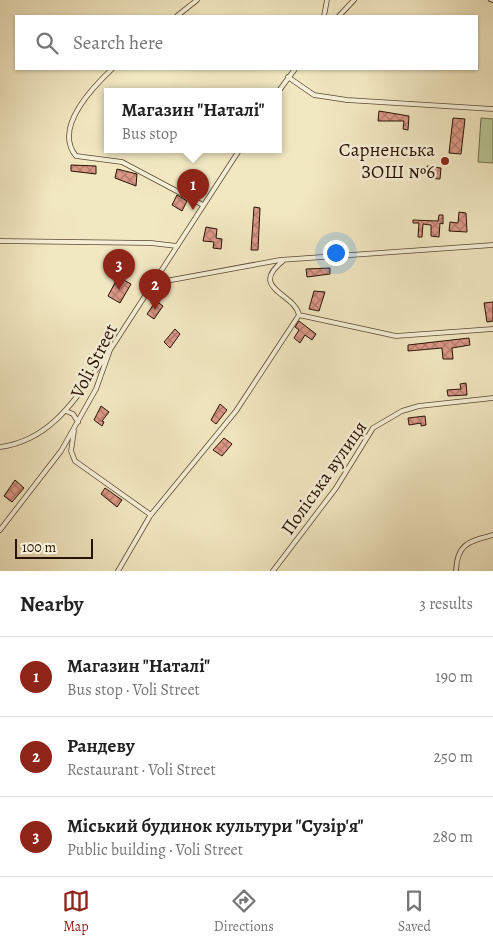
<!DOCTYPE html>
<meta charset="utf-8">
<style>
body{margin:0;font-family:Alegreya,serif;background:#f2f2f2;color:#222}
.scale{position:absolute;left:15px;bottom:12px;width:78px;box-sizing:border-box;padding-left:5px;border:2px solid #281301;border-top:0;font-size:14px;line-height:18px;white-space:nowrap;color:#281301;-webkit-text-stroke:4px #f6efd7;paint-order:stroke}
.you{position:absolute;left:335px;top:252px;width:18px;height:18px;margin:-12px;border:4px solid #fff;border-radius:50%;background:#1a73e8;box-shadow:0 0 0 8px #1a73e833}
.badge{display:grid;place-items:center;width:32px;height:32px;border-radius:50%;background:#8f2418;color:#fff;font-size:16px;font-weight:700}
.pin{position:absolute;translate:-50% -41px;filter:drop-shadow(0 1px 2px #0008)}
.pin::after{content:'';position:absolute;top:26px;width:18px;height:15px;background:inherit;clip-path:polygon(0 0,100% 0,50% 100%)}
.popup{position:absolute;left:104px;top:88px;width:178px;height:65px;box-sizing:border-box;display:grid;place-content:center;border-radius:0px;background:#fff;filter:drop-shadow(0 1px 4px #0005);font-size:16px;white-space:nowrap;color:#767676}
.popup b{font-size:19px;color:#222}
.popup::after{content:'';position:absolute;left:50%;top:100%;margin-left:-10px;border:10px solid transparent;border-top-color:#fff}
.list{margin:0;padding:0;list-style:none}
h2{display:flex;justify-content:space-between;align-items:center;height:65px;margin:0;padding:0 20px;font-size:21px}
h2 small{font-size:16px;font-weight:400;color:#767676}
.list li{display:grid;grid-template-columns:32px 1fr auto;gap:15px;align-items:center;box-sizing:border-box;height:80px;padding:0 20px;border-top:1px solid #e0e0e0}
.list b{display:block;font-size:19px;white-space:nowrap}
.list p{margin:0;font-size:16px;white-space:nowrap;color:#767676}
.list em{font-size:16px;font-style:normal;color:#767676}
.icon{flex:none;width:28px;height:28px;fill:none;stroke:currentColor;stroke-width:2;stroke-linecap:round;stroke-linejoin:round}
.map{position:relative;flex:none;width:493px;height:571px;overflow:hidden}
.search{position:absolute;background:#fff;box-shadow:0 1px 4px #0004;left:15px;right:15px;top:15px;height:55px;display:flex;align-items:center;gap:12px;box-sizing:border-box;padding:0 18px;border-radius:0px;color:#767676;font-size:19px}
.sheet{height:305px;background:#fff}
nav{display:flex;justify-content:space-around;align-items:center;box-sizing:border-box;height:70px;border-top:1px solid #e0e0e0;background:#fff;font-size:14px;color:#767676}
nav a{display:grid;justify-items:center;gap:2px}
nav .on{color:#8f2418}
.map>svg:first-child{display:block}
.grass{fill:#b8c594;stroke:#706c4a}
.building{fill:url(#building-cross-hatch);stroke:#281301}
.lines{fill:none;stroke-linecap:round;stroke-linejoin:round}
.lane-casing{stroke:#5a4831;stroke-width:4}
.street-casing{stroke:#5a4831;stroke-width:5.5}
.lane{stroke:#f6efd7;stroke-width:2}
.street{stroke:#f6efd7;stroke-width:4}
.poi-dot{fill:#8f2418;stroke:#f6efd7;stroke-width:2}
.labels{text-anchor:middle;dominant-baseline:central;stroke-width:5;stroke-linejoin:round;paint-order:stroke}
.poi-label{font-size:19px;fill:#281301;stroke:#f6efd7;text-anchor:end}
.street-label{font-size:19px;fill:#281301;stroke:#f6efd7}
</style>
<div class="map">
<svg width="493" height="571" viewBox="0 0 493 571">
<defs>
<pattern id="building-cross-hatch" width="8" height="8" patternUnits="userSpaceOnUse" patternTransform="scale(1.25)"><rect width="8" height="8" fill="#dc9887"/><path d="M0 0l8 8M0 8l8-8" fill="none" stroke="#b27b6c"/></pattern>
</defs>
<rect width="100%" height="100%" fill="#f1e7c1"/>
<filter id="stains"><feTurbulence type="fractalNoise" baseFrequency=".004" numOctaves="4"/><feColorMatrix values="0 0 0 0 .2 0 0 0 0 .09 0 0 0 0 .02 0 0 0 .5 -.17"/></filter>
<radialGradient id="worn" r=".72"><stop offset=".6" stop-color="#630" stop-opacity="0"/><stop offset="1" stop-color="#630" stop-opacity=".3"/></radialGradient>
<!-- grass -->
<path class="grass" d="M 481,118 L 493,119 L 493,163 L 478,162 Z"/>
<!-- building -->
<path class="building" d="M 379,111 L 409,116 L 408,130 L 403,129 L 404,121 L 378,121 Z
M 453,118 L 465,119 L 461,154 L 449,153 Z
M 71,165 L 96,166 L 96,174 L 71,171 Z
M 427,166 L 441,168 L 440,179 L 427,178 Z
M 117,169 L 137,174 L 136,186 L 115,178 Z
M 177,195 L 187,201 L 182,211 L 172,205 Z
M 254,207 L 260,208 L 258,250 L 251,250 Z
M 459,212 L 466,213 L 467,232 L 449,231 L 450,222 L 458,223 Z
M 439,215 L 443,215 L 443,224 L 440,223 L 439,237 L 431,236 L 431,225 L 423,224 L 422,237 L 418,237 L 419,223 L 413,223 L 413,220 L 438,221 Z
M 206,227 L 217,229 L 216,238 L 222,239 L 221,249 L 213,248 L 214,242 L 203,241 Z
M 330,268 L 330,274 L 307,277 L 306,269 Z
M 118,277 L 131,284 L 120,303 L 108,296 Z
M 314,291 L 325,292 L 319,311 L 309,309 Z
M 156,301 L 163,306 L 154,319 L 147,314 Z
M 493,302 L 493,321 L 487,322 L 484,303 Z
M 299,321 L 316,334 L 312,340 L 305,335 L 300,343 L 294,338 L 299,330 L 295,327 Z
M 175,329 L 180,334 L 170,348 L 164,342 Z
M 469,338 L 470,345 L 452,348 L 453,359 L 443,359 L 442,348 L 408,351 L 408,345 Z
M 466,383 L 467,395 L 448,396 L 447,390 L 461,389 L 460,384 Z
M 220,404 L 227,410 L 216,424 L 211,420 Z
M 101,406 L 109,412 L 102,421 L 104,422 L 102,426 L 94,420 Z
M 425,416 L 426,425 L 421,426 L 421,423 L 409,425 L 408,418 Z
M 224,438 L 232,444 L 222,456 L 213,450 Z
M 15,480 L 24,488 L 12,502 L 4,496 Z
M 105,488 L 122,500 L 117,507 L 101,494 Z"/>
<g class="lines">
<defs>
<path id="lane" d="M 490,0 L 493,1"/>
<path id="street" d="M 177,16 L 197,0
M 324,16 L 327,0
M 339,16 L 354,0
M 112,69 C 93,87 53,128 76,156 L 122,162 L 203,205
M 288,77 L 314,95 L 347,100 L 493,109
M 278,92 L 295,69
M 0,241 L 151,243 L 177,246
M 284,260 C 247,289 295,293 299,315
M 155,283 L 280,260 L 493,245
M 299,315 L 396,336 L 493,329
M 66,411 L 73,414 L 78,422
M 74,431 L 71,451 L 75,461 L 151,515
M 0,447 C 53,440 77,396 106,356
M 0,530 L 61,451 L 96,389 L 110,350 L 240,149
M 118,571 L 150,516 L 236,411 L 299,315
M 273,571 L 336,488 L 373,428 L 402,411 L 419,406 L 493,398
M 456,571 C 457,543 470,541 493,535"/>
</defs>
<!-- lane casing -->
<use href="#lane" class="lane-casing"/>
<!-- street casing -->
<use href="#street" class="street-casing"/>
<!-- lane -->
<use href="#lane" class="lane"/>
<!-- street -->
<use href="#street" class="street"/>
</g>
<!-- markers -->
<circle class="poi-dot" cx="445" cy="161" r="5"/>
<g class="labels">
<!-- poi labels -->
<g class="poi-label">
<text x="435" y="150">Сарненська<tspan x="435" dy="22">ЗОШ №6</tspan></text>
</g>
<!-- street labels -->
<g class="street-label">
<text transform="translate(94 361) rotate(-63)">Voli Street</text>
<text transform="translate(324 478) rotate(-55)">Поліська вулиця</text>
</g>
</g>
<rect width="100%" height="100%" filter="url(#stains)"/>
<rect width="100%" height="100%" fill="url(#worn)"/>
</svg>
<div class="scale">100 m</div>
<div class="you"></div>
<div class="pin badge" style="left:193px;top:210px">1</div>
<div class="popup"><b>Магазин &quot;Наталі&quot;</b>Bus stop</div>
<div class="pin badge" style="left:155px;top:310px">2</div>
<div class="pin badge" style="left:119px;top:290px">3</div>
<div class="search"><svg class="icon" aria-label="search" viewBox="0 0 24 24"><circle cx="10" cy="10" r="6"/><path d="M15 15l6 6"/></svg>Search here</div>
</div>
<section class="sheet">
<h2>Nearby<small>3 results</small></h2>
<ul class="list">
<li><span class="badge">1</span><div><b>Магазин &quot;Наталі&quot;</b><p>Bus stop · Voli Street</p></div><em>190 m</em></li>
<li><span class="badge">2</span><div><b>Рандеву</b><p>Restaurant · Voli Street</p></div><em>250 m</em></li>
<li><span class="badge">3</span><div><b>Міський будинок культури &quot;Сузір'я&quot;</b><p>Public building · Voli Street</p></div><em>280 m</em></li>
</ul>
</section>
<nav>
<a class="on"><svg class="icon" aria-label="map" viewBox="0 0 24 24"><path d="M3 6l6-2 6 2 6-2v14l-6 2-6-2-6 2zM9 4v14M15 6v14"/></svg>Map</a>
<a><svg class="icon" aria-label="directions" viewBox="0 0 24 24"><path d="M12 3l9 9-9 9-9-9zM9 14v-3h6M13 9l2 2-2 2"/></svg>Directions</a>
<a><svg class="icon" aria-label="saved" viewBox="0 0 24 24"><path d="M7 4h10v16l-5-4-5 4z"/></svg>Saved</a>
</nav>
